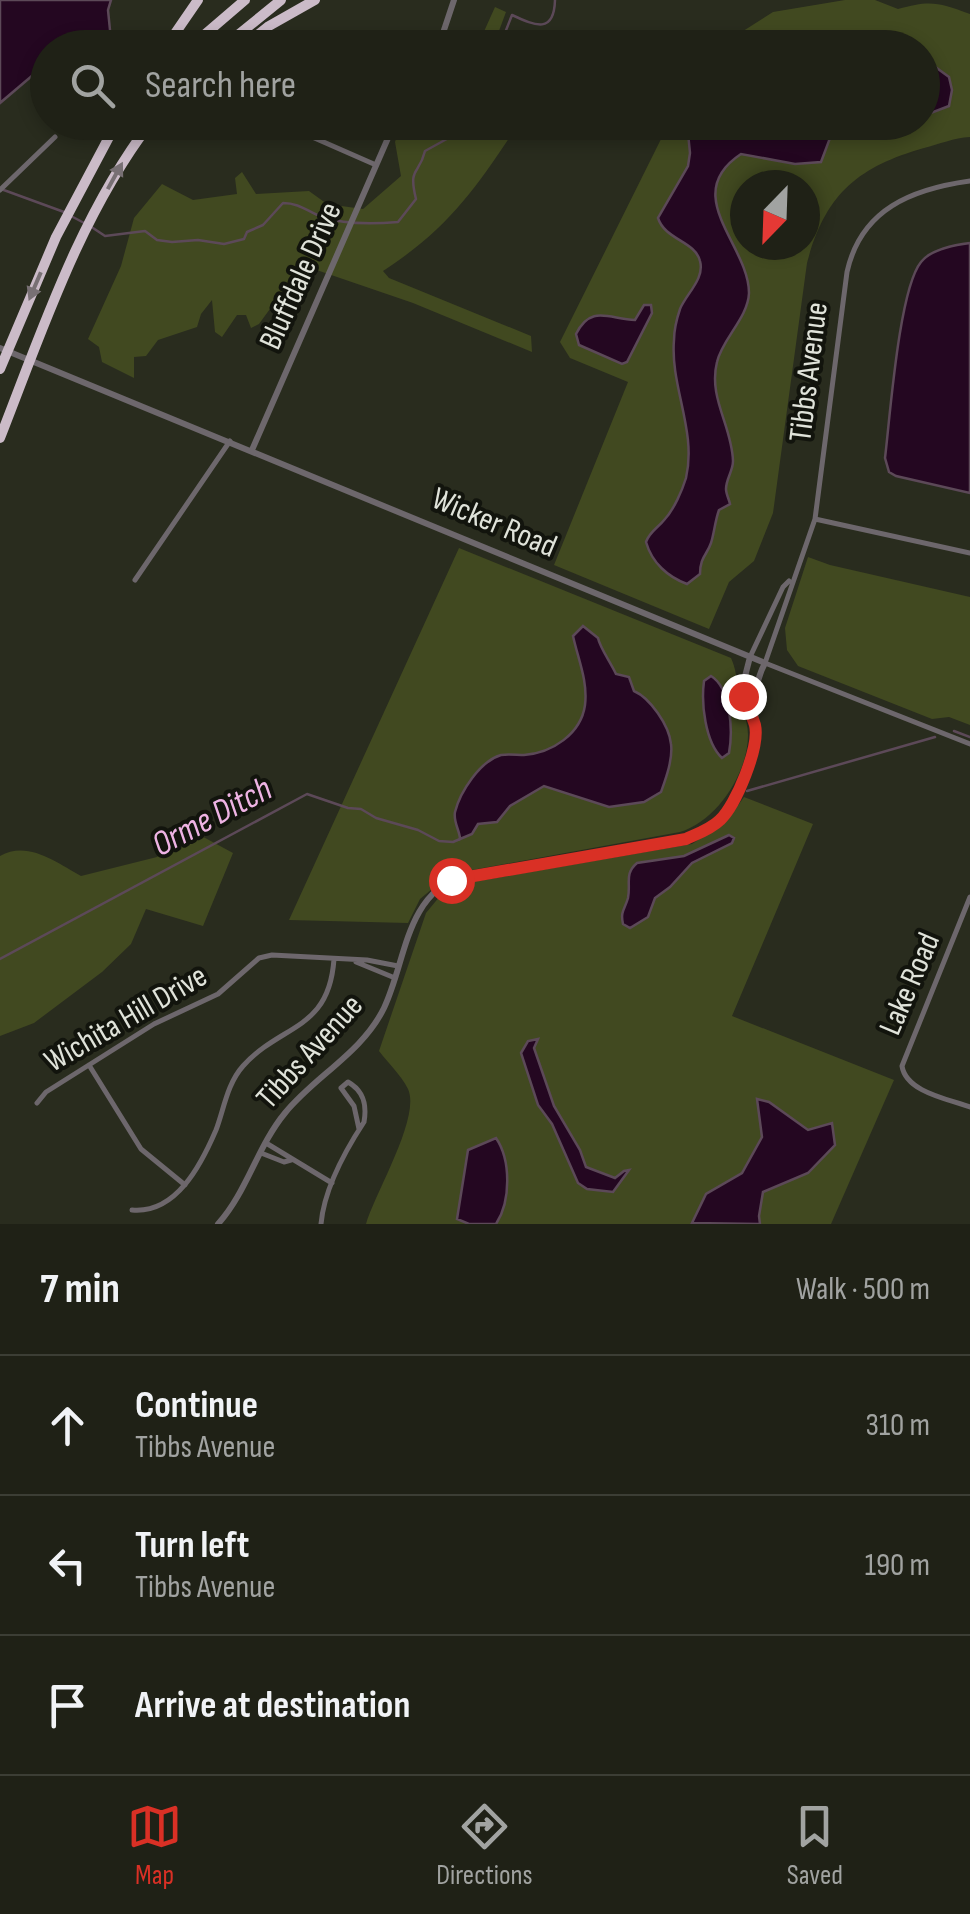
<!DOCTYPE html>
<meta charset="utf-8">
<style>
body{margin:0;font-family:"Sofia Sans Condensed",sans-serif;background:#27291f;color:#f1f3f6}
.compass{position:absolute;left:730px;top:170px;width:90px;height:90px;border-radius:50%;background:#1f2116;box-shadow:0 5px 15px #0003;rotate:203deg}
.stop{position:absolute;width:30px;height:30px;margin:-22px;border:8px solid #d93025;border-radius:50%;background:#fff}
.stop.end{background:#d93025;border-color:#fff;box-shadow:0 2px 10px #0008}
.list{margin:0;padding:0;list-style:none}
h2{display:flex;justify-content:space-between;align-items:center;height:130px;margin:0;padding:0 40px;font-size:42px}
h2 small{font-size:32px;font-weight:400;color:#a1a3a1}
.list li{display:grid;grid-template-columns:65px 1fr auto;gap:30px;align-items:center;box-sizing:border-box;height:140px;padding:0 40px;border-top:2px solid #3c3e35}
.list b{display:block;font-size:38px;white-space:nowrap}
.list p{margin:0;font-size:32px;white-space:nowrap;color:#a1a3a1}
.list em{font-size:32px;font-style:normal;color:#a1a3a1}
.icon{flex:none;width:55px;height:55px;fill:none;stroke:currentColor;stroke-width:2;stroke-linecap:round;stroke-linejoin:round}
.map{position:relative;flex:none;width:970px;height:1224px;overflow:hidden}
.search{position:absolute;background:#1f2116;box-shadow:0 5px 15px #0003;left:30px;right:30px;top:30px;height:110px;display:flex;align-items:center;gap:25px;box-sizing:border-box;padding:0 35px;border-radius:55px;color:#a1a3a1;font-size:38px}
.sheet{height:550px;background:#1f2116}
nav{display:flex;justify-content:space-around;align-items:center;box-sizing:border-box;height:140px;border-top:2px solid #3c3e35;background:#1f2116;font-size:28px;color:#a1a3a1}
nav a{display:grid;justify-items:center;gap:5px}
nav .on{color:#d93025}
.map>svg:first-child{display:block}
.green{fill:#414920;fill-rule:evenodd}
.water{fill:#240721;stroke:#5c4958;stroke-width:2.5}
.lines{fill:none;stroke-linecap:round;stroke-linejoin:round}
.stream{stroke:#5c4958;stroke-width:2.5}
.minor{stroke:#6d676c;stroke-width:5}
.tertiary{stroke:#6d676c;stroke-width:6}
.motorway{stroke:#cbbbc8;stroke-width:10}
.oneway{fill:#787074}
.route{stroke:#d93025;stroke-width:12}
.labels{text-anchor:middle;dominant-baseline:central;stroke-width:8;stroke-linejoin:round;paint-order:stroke}
.street-label{font-size:32px;fill:#e0e3da;stroke:#12140d}
.water-label{font-size:35px;font-style:italic;fill:#eeb3e4;stroke:#12140d}
</style>
<div class="map">
<svg width="970" height="1224" viewBox="0 0 970 1224">
<rect width="100%" height="100%" fill="#292c1e"/>
<!-- green -->
<path class="green" d="M 845,0 L 875,0 L 898,9 C 929,0 939,2 970,14 L 970,137 C 954,138 939,144 924,148 C 857,167 825,195 807,263 L 773,513 L 754,561 L 729,582 L 709,629 L 554,565 L 628,382 L 570,358 L 560,342 L 669,123 L 922,122 L 922,48 L 718,47 L 773,12 ZM 745,185 L 805,185 L 805,245 L 745,245 Z
M 495,7 L 506,12 L 493,47 L 477,47 Z
M 401,123 L 519,123 C 477,187 449,228 383,271 L 389,278 L 531,336 L 532,352 L 413,303 L 302,265 L 259,324 L 251,328 L 246,315 L 237,315 L 222,337 L 215,332 L 212,300 L 201,314 L 197,327 L 158,340 L 146,356 L 134,357 L 134,378 L 102,362 L 99,347 L 88,339 L 121,266 L 134,218 L 162,184 L 193,200 L 237,194 L 235,178 L 242,172 L 256,194 L 309,191 L 327,204 L 363,209 L 401,176 L 395,142 Z
M 459,548 L 731,658 C 736,669 736,676 738,688 C 739,704 748,718 748,735 C 748,773 717,821 680,832 L 450,874 L 420,899 L 408,923 L 289,920 Z
M 808,557 L 830,565 L 970,597 L 970,725 L 949,717 L 932,719 L 798,666 L 787,650 L 785,628 Z
M 744,797 L 813,824 L 732,1016 L 894,1080 L 831,1224 L 366,1224 C 375,1193 421,1117 408,1089 C 401,1075 388,1063 379,1051 L 426,913 L 440,896 L 461,884 L 692,844 L 727,821 Z
M 183,826 L 233,853 L 203,926 L 146,909 L 131,944 L 102,972 L 34,1023 L 0,1036 L 0,856 C 28,840 57,863 81,876 L 157,857 Z"/>
<!-- water -->
<path class="water" d="M 0,0 L 111,0 L 108,10 L 110,30 L 94,47 L 48,48 L 47,73 L 33,75 L 0,103 Z
M 923,58 L 949,77 L 952,90 L 949,106 L 923,116 Z
M 687,123 L 855,123 L 830,138 L 821,162 L 795,164 L 741,154 C 679,195 749,245 749,293 C 748,318 722,339 717,362 C 708,398 732,426 733,461 C 733,471 726,479 726,489 C 726,494 729,499 730,504 L 719,510 C 715,521 714,534 711,543 C 707,555 700,557 700,574 L 687,584 C 668,577 652,563 646,542 C 650,531 658,528 665,519 C 674,509 682,491 686,478 C 697,431 670,386 674,340 C 674,330 677,318 680,309 C 686,294 705,279 700,261 C 695,241 665,240 658,218 L 688,166 L 690,153 Z
M 970,243 L 970,493 L 896,476 L 889,472 L 885,458 C 890,417 899,289 921,262 C 931,249 954,245 970,243 Z
M 644,305 L 651,305 L 652,313 L 627,362 L 622,364 L 579,345 L 576,334 C 591,304 609,319 635,320 Z
M 583,626 L 598,638 C 600,648 611,663 616,674 L 629,677 L 634,691 C 650,698 669,725 671,744 C 673,759 666,778 661,792 L 644,802 L 609,807 L 544,786 L 510,806 L 497,822 L 478,824 L 472,834 L 460,839 C 460,831 453,822 455,812 C 460,792 480,761 501,755 C 508,754 517,755 524,755 C 552,753 581,734 585,705 C 588,681 578,659 573,636 Z
M 711,676 C 731,688 733,731 729,753 L 722,758 C 705,742 701,703 704,681 Z
M 729,835 L 734,838 L 732,843 L 692,863 L 670,887 L 655,898 L 648,917 L 630,928 L 623,924 C 620,911 625,909 628,898 C 631,883 624,874 637,863 L 684,856 Z
M 538,1039 L 534,1048 L 554,1106 L 580,1150 L 586,1167 L 615,1178 L 624,1171 L 629,1170 L 613,1192 L 587,1189 L 578,1183 L 552,1124 L 538,1105 L 521,1053 L 528,1041 Z
M 757,1099 L 769,1102 L 808,1130 L 832,1123 L 835,1145 L 808,1173 L 763,1192 L 759,1216 L 760,1224 L 692,1223 L 706,1194 L 742,1173 L 762,1137 Z
M 496,1138 C 511,1160 511,1201 496,1224 L 469,1224 L 457,1219 L 468,1150 Z"/>
<g class="lines">
<!-- stream -->
<path class="stream" d="M 499,48 L 512,15 C 536,26 554,34 555,0
M 1,189 L 64,212
M 71,216 L 86,224
M 93,228 L 105,236 L 145,231 L 157,240 L 172,242 L 198,240 L 224,244 L 244,239 L 247,232 L 263,225 L 283,203 C 300,203 308,212 322,217 C 346,225 374,224 398,222 L 416,199 C 408,166 419,176 425,151 L 454,135 L 463,122
M 954,731 L 970,737
M 747,791 L 935,737
M 0,959 L 307,794 L 348,808 L 361,809 L 376,818 L 418,830 L 439,841 L 453,842 L 460,839"/>
<!-- minor -->
<path class="minor" d="M 278,122 L 376,165
M 970,181 C 912,189 861,209 847,272 L 815,519 L 765,663 L 970,744
M 0,190 L 55,137
M 815,519 L 970,553
M 135,580 L 230,441
M 750,657 L 783,587 L 789,581
M 970,897 L 902,1066 C 906,1092 948,1099 970,1107
M 356,962 L 395,978
M 89,1065 L 141,1149 L 185,1185
M 37,1103 L 46,1092 L 154,1024 L 218,994 L 259,958 L 272,955 L 367,960 L 398,966
M 266,1143 L 332,1183
M 261,1153 L 284,1162 L 291,1160
M 132,1210 C 176,1214 201,1165 216,1130 C 224,1109 227,1084 243,1066 C 282,1023 329,1031 334,959
M 321,1224 C 324,1190 345,1151 364,1122 C 367,1105 364,1091 348,1082 L 341,1088 L 354,1106 L 359,1129"/>
<!-- tertiary -->
<path class="tertiary" d="M 438,48 L 454,0
M 0,348 L 765,663 C 751,689 757,712 755,741 C 753,764 738,803 720,820 C 711,829 697,834 685,839 L 461,876 C 405,896 406,962 384,1008 C 362,1053 315,1076 285,1113 C 257,1147 247,1192 218,1224
M 252,450 L 395,122
M 750,657 L 742,688 L 753,720"/>
<!-- motorway -->
<path class="motorway" d="M 165,48 L 198,0
M 189,48 L 245,0
M 222,48 L 281,0
M 241,48 L 269,26 L 315,0
M 0,369 L 56,237 L 117,122
M 0,438 C 42,331 80,215 151,122"/>
</g>
<!-- one-way arrows -->
<defs><path id="oneway-solid" d="M-6-.8H1V-3.2L6.5 0L1 3.2V.8H-6Z" transform="scale(2.5)"/></defs>
<g class="oneway">
<use href="#oneway-solid" transform="translate(115 176) rotate(-61)"/>
<use href="#oneway-solid" transform="translate(35 286) rotate(113)"/>
</g>
<g class="lines">
<!-- route -->
<path class="route" d="M 451,880 L 686,839 C 697,834 711,829 720,820 C 736,805 760,747 755,725 C 752,715 746,705 743,696"/>
</g>
<g class="labels">
<!-- street labels -->
<g class="street-label">
<text transform="translate(301 276) rotate(-66)">Bluffdale Drive</text>
<text transform="translate(809 372) rotate(-83)">Tibbs Avenue</text>
<text transform="translate(494 523) rotate(23)">Wicker Road</text>
<text transform="translate(910 984) rotate(-67)">Lake Road</text>
<text transform="translate(126 1019) rotate(-30)">Wichita Hill Drive</text>
<text transform="translate(310 1052) rotate(-48)">Tibbs Avenue</text>
</g>
<!-- water labels -->
<g class="water-label">
<text transform="translate(212 817) rotate(-28)">Orme Ditch</text>
</g>
</g>
</svg>
<svg class="compass" viewBox="-18 -18 36 36"><path d="M0-13l5 13h-10z" fill="#e53935"/><path d="M0 13l5-13h-10z" fill="#a1a3a1"/></svg>
<div class="stop" style="left:451px;top:880px"></div>
<div class="stop end" style="left:743px;top:696px"></div>
<div class="search"><svg class="icon" aria-label="search" viewBox="0 0 24 24"><circle cx="10" cy="10" r="6"/><path d="M15 15l6 6"/></svg>Search here</div>
</div>
<section class="sheet">
<h2>7 min<small>Walk · 500 m</small></h2>
<ul class="list">
<li><svg class="icon" aria-label="ahead" viewBox="0 0 24 24"><path d="M12 20V5M6 11l6-6 6 6"/></svg><div><b>Continue</b><p>Tibbs Avenue</p></div><em>310 m</em></li>
<li><svg class="icon" aria-label="left" viewBox="0 0 24 24"><path d="M17 20v-9H6M10 6l-5 5 5 5"/></svg><div><b>Turn left</b><p>Tibbs Avenue</p></div><em>190 m</em></li>
<li><svg class="icon" aria-label="arrive" viewBox="0 0 24 24"><path d="M6 21V4h12l-3 4 3 4H6"/></svg><div><b>Arrive at destination</b></div></li>
</ul>
</section>
<nav>
<a class="on"><svg class="icon" aria-label="map" viewBox="0 0 24 24"><path d="M3 6l6-2 6 2 6-2v14l-6 2-6-2-6 2zM9 4v14M15 6v14"/></svg>Map</a>
<a><svg class="icon" aria-label="directions" viewBox="0 0 24 24"><path d="M12 3l9 9-9 9-9-9zM9 14v-3h6M13 9l2 2-2 2"/></svg>Directions</a>
<a><svg class="icon" aria-label="saved" viewBox="0 0 24 24"><path d="M7 4h10v16l-5-4-5 4z"/></svg>Saved</a>
</nav>
